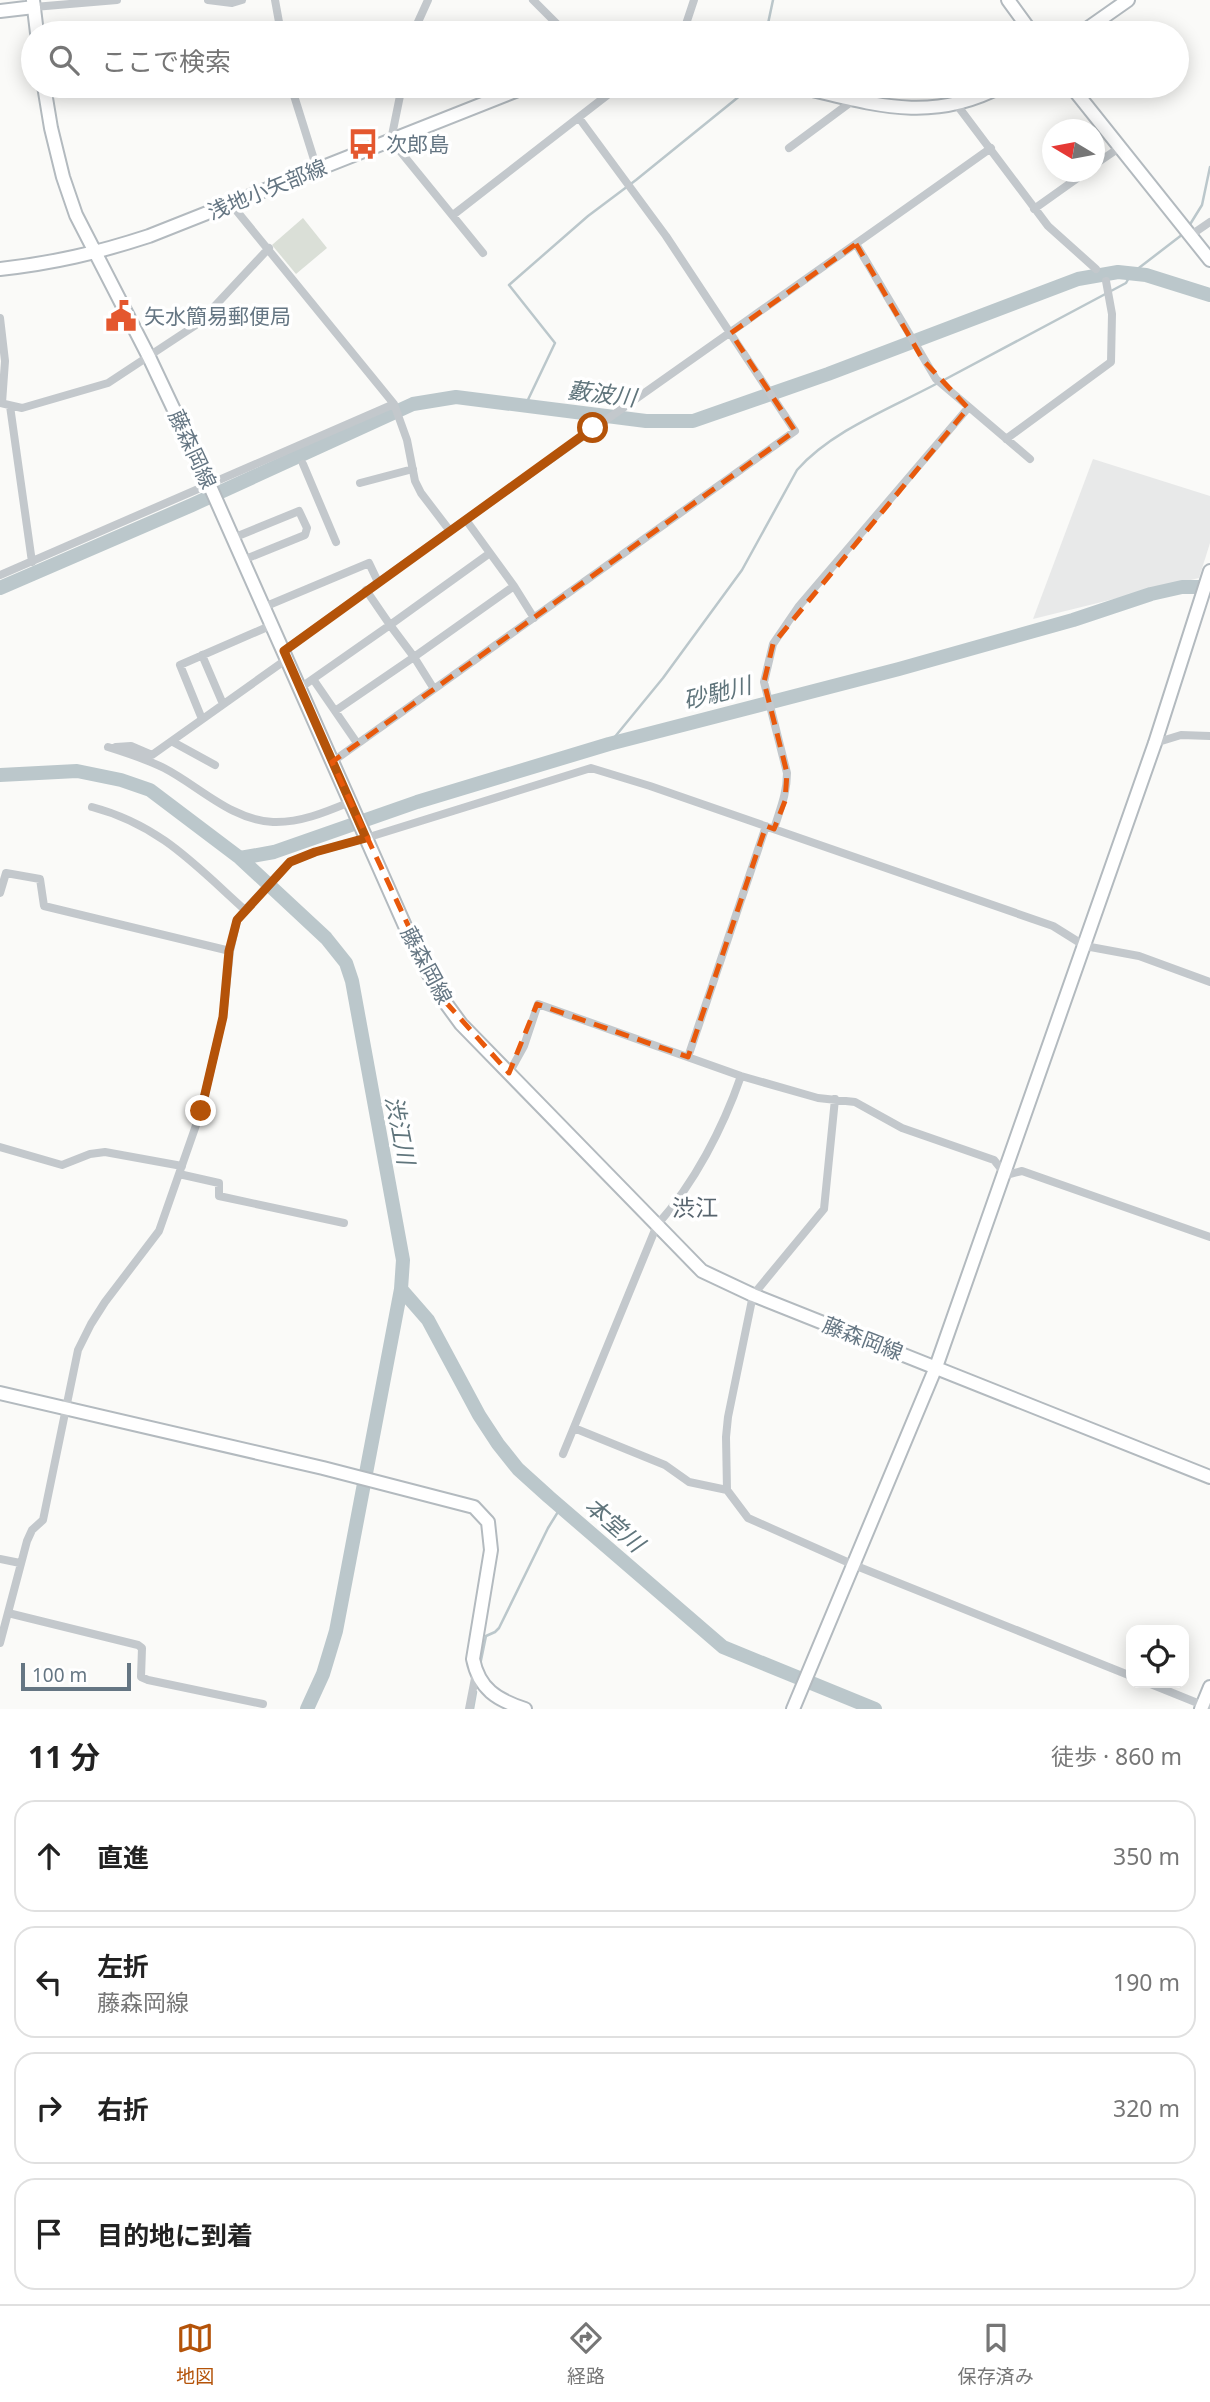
<!DOCTYPE html>
<html lang="ja">
<meta charset="utf-8">
<style>
body{margin:0;font-family:"Noto Sans","Noto Sans JP",sans-serif;background:#f2f2f2;color:#222}
.controls{position:absolute;right:21px;bottom:21px;display:grid;overflow:hidden;border-radius:14px;box-shadow:0 4px 18px #0003}
.controls button{width:63px;height:63px;display:grid;place-items:center;padding:0;border:0;border-bottom:2px solid #e0e0e0;background:#fff;color:#222;font:35px sans-serif}
.compass{position:absolute;left:1042px;top:119px;width:63px;height:63px;border-radius:50%;background:#fff;box-shadow:0 4px 18px #0003;rotate:280deg}
.scale{position:absolute;left:21px;bottom:18px;width:110px;box-sizing:border-box;padding-left:7px;border:4px solid #657683;border-top:0;font-size:19px;line-height:24px;white-space:nowrap;color:#657683;-webkit-text-stroke:5px #fff;paint-order:stroke}
.stop{position:absolute;width:21px;height:21px;margin:-16px;border:5px solid #b45309;border-radius:50%;background:#fff}
.stop.end{background:#b45309;border-color:#fff;box-shadow:0 2px 7px #0008}
.list{margin:0;padding:0;list-style:none}
h2{display:flex;justify-content:space-between;align-items:center;height:91px;margin:0;padding:0 28px;font-size:30px}
h2 small{font-size:23px;font-weight:400;color:#767676}
.list li{display:grid;grid-template-columns:46px 1fr auto;gap:21px;align-items:center;box-sizing:border-box;height:112px;margin:0 14px 14px;padding:0 14px;border:2px solid #e0e0e0;border-radius:21px}
.list b{display:block;font-size:26px;white-space:nowrap}
.list p{margin:0;font-size:23px;white-space:nowrap;color:#767676}
.list em{font-size:23px;font-style:normal;color:#767676}
.icon{flex:none;width:38px;height:38px;fill:none;stroke:currentColor;stroke-width:2;stroke-linecap:round;stroke-linejoin:round}
.map{position:relative;flex:none;width:1210px;height:1709px;overflow:hidden}
.search{position:absolute;background:#fff;box-shadow:0 4px 18px #0003;left:21px;right:21px;top:21px;height:77px;display:flex;align-items:center;gap:18px;box-sizing:border-box;padding:0 24px;border-radius:38px;color:#767676;font-size:26px}
.sheet{height:595px;background:#fff}
nav{display:flex;justify-content:space-around;align-items:center;box-sizing:border-box;height:98px;border-top:2px solid #e0e0e0;background:#fff;font-size:19px;color:#767676}
nav a{display:grid;justify-items:center;gap:4px}
nav .on{color:#b45309}
.map>svg:first-child{display:block}
.built{fill:#e8e9e9}
.green{fill:#dadfd7}
.lines{fill:none;stroke-linecap:round;stroke-linejoin:round}
.stream{stroke:#bbc7cb;stroke-width:2.5}
.river{stroke:#bbc7cb;stroke-width:14}
.secondary-casing{stroke:#b3babf;stroke-width:16}
.street{stroke:#c3c8cc;stroke-width:8}
.secondary{stroke:#fff;stroke-width:12}
.route{stroke:#b45309;stroke-width:9}
.marked{fill:none;stroke:#e8590c;stroke-width:5;stroke-dasharray:14 9;stroke-linejoin:round}
.labels{text-anchor:middle;dominant-baseline:central;stroke-width:7;stroke-linejoin:round;paint-order:stroke}
.poi-label{font-size:21px;fill:#657683;stroke:#fff;text-anchor:start}
.street-label{font-size:21px;fill:#657683;stroke:#fff}
.water-label{font-size:23px;font-style:italic;fill:#60757c;stroke:#fff}
.neighbourhood-label{font-size:23px;fill:#57646e;stroke:#fff}
</style>
<div class="map">
<svg width="1210" height="1709" viewBox="0 0 1210 1709">
<rect width="100%" height="100%" fill="#fafaf8"/>
<!-- built -->
<path class="built" d="M 1093,459 L 1210,496 L 1210,543 L 1199,578 L 1033,619 Z"/>
<!-- green -->
<path class="green" d="M 303,218 L 327,248 L 296,274 L 272,245 Z"/>
<g class="lines">
<!-- stream -->
<path class="stream" d="M 766,33 L 773,0
M 1189,226 L 1202,205 L 1210,167
M 942,381 L 1126,283 L 1131,274 L 1183,234
M 525,406 L 555,343 L 509,285 L 588,216 L 636,180 L 752,86
M 609,744 L 663,678 L 742,570 L 797,470 C 831,431 891,408 936,384
M 480,1665 L 486,1636 L 495,1632 L 499,1628 L 548,1528 L 561,1507
M 473,1709 L 476,1692"/>
<!-- river -->
<path class="river" d="M 0,588 L 192,505 L 413,404 L 456,397 L 646,421 L 693,421 L 828,374 L 1078,279 L 1118,272 L 1146,275 L 1210,295
M 0,775 L 77,771 L 121,780 L 150,790 L 240,858 L 326,938 L 346,963 L 352,981 L 403,1260 L 401,1289 L 336,1631 L 323,1674 L 307,1709
M 240,858 L 274,852 L 417,802 L 609,744 L 899,669 L 1073,620 L 1151,594 L 1182,587 L 1210,587
M 401,1289 L 428,1320 L 479,1415 L 498,1444 L 518,1469 L 549,1497 L 723,1647 L 875,1709"/>
<defs>
<path id="secondary" d="M 33,0 L 37,33
M 1008,0 L 1032,33
M 0,11 L 34,7
M 1081,33 L 1128,0
M 44,86 L 51,128 L 63,177 L 76,215 L 149,357 L 209,484 L 417,953 L 442,998 L 461,1024 L 702,1271 L 753,1295 L 1210,1477
M 795,86 C 870,103 929,125 1002,86
M 1071,86 L 1210,260
M 0,269 C 54,263 97,253 149,236 L 528,86
M 0,1393 L 323,1468 L 474,1507 L 488,1522 L 491,1550 L 473,1659 C 479,1689 497,1700 525,1709
M 793,1709 L 936,1367 L 1155,743 L 1210,571
M 1201,1709 L 1210,1687"/>
</defs>
<!-- secondary casing -->
<use href="#secondary" class="secondary-casing"/>
<!-- street -->
<path class="street" d="M 208,0 L 232,3 L 242,0
M 275,0 L 281,33
M 533,0 L 566,33
M 34,7 L 117,0
M 413,33 L 428,0
M 683,33 L 694,0
M 291,86 L 317,169
M 402,86 L 391,140 L 483,253
M 957,105 L 1048,226 L 1096,269
M 789,148 L 855,99
M 1094,165 L 1119,148
M 231,204 L 394,404 L 407,440 L 415,481 L 421,493 L 450,531
M 1034,209 L 1086,172
M 453,215 L 619,86
M 1191,235 L 1210,222
M 856,244 L 936,379 L 1030,459
M 0,318 L 5,361 L 2,403
M 0,403 L 22,408 L 108,383 L 199,323 L 269,248
M 10,406 L 32,562
M 1006,439 L 1111,362 L 1112,314 L 1106,281
M 303,464 L 336,542
M 360,483 L 413,469
M 233,538 L 299,511 L 307,528 L 305,535 L 243,560
M 0,575 L 394,404
M 514,586 L 534,618
M 264,607 L 369,563 L 378,582
M 284,651 C 517,480 755,316 991,148
M 202,655 L 223,704
M 313,679 L 357,743
M 300,688 L 390,625 L 366,590
M 434,689 L 414,657 L 514,586 L 490,553
M 335,711 L 414,657 L 390,625 L 490,553 L 466,520
M 202,719 L 180,665 L 272,625
M 173,742 L 215,765
M 1155,743 L 1181,735 L 1210,736
M 108,747 C 127,753 146,759 164,768 C 199,786 231,820 273,822 C 300,823 326,812 350,802
M 116,747 L 131,746 L 152,755 L 287,659
M 332,762 L 795,431 L 666,236 L 579,118
M 92,807 C 160,825 195,865 245,910
M 774,829 C 780,809 787,794 787,773 L 764,682 L 773,644 L 799,606 L 968,408
M 0,893 L 6,873 L 40,879 L 44,906 L 230,951
M 688,1057 L 766,826
M 509,1073 L 524,1046 L 538,1004 L 741,1076 L 818,1098 L 855,1102 L 902,1128 L 994,1160 L 1006,1175 L 1022,1171 L 1210,1237
M 835,1099 L 824,1209 L 753,1295 L 728,1417 L 726,1437 L 727,1490 L 748,1518 L 854,1565 L 1131,1676
M 0,1147 L 62,1165 L 90,1154 L 105,1152 L 182,1166
M 179,1174 L 219,1183 L 219,1196 L 344,1223
M 574,1428 L 665,1465 L 689,1482 L 727,1490
M 563,1454 L 657,1225 C 694,1184 723,1128 741,1076
M 0,1559 L 20,1563
M 8,1613 L 138,1645 L 142,1648 L 141,1677 L 148,1680 L 263,1704
M 0,1643 L 27,1541 L 32,1530 L 43,1520 L 78,1350 L 91,1324 L 105,1302 L 159,1231 L 201,1111 L 223,1017 L 230,951 L 237,920 L 245,910 L 290,862 L 315,852 L 366,838 L 591,768 L 650,786 L 1053,926 L 1085,946 L 1139,956 L 1210,982
M 1148,1683 L 1210,1708
M 469,1709 L 476,1673"/>
<!-- secondary -->
<use href="#secondary" class="secondary"/>
</g>
<g class="lines">
<!-- route -->
<path class="route" d="M 201,1111 L 223,1017 L 229,951 L 237,920 L 290,862 L 315,852 L 366,838 L 284,651 L 593,428"/>
</g>
<!-- marked area -->
<path class="marked" d="M 856,244 L 923,360 L 968,408 L 773,644 L 764,682 L 787,773 L 785,801 L 774,829 L 766,826 L 688,1057 L 537,1004 L 509,1073 L 442,998 L 332,762 L 795,431 L 731,333 Z"/>
<!-- icons -->
<defs>
<symbol id="bus-bare" viewBox="-9 -9 18 18"><path d="M-5-6H5V4H4V6H2V4H-2V6H-4V4H-5ZM-3.5-4V0h7V-4ZM-3.5 1.2v1.5H-2V1.2ZM2 1.2v1.5H3.5V1.2Z" fill="#e4572e" stroke="#fff" stroke-width="2.5" paint-order="stroke"/></symbol>
<symbol id="civic-bare" viewBox="-9 -9 18 18"><path d="M-.6-6.5H3V-4.5H.6V-3L4-1V1h2V6H-6V1h2V-1L-.6-3ZM-1.2 2.5V6h2.4V2.5Z" fill="#e4572e" stroke="#fff" stroke-width="2.5" paint-order="stroke"/></symbol>
</defs>
<g fill-rule="evenodd">
<use href="#bus-bare" x="341" y="122" width="44" height="44"/>
<use href="#civic-bare" x="99" y="294" width="44" height="44"/>
</g>
<g class="labels">
<!-- poi labels -->
<g class="poi-label">
<text x="386" y="144">次郎島</text>
<text x="144" y="316">矢水簡易郵便局</text>
</g>
<!-- street labels -->
<g class="street-label">
<text transform="translate(267 189) rotate(-22)">浅地小矢部線</text>
<text transform="translate(193 449) rotate(65)">藤森岡線</text>
<text transform="translate(427 965) rotate(62)">藤森岡線</text>
<text transform="translate(863 1338) rotate(21)">藤森岡線</text>
</g>
<!-- water labels -->
<g class="water-label">
<text transform="translate(602 393) rotate(7)">藪波川</text>
<text transform="translate(717 692) rotate(-14)">砂馳川</text>
<text transform="translate(401 1130) rotate(79)">渋江川</text>
<text transform="translate(615 1524) rotate(41)">本堂川</text>
</g>
<!-- neighbourhood labels -->
<g class="neighbourhood-label">
<text x="695" y="1207">渋江</text>
</g>
</g>
</svg>
<div class="controls">
<button><svg class="icon" aria-label="locate" viewBox="0 0 24 24"><circle cx="12" cy="12" r="6"/><path d="M12 2v4M12 18v4M2 12h4M18 12h4"/></svg></button>
</div>
<svg class="compass" viewBox="-18 -18 36 36"><path d="M0-13l5 13h-10z" fill="#e53935"/><path d="M0 13l5-13h-10z" fill="#767676"/></svg>
<div class="scale">100 m</div>
<div class="stop" style="left:593px;top:428px"></div>
<div class="stop end" style="left:201px;top:1111px"></div>
<div class="search"><svg class="icon" aria-label="search" viewBox="0 0 24 24"><circle cx="10" cy="10" r="6"/><path d="M15 15l6 6"/></svg>ここで検索</div>
</div>
<section class="sheet">
<h2>11 分<small>徒歩 · 860 m</small></h2>
<ul class="list">
<li><svg class="icon" aria-label="ahead" viewBox="0 0 24 24"><path d="M12 20V5M6 11l6-6 6 6"/></svg><div><b>直進</b></div><em>350 m</em></li>
<li><svg class="icon" aria-label="left" viewBox="0 0 24 24"><path d="M17 20v-9H6M10 6l-5 5 5 5"/></svg><div><b>左折</b><p>藤森岡線</p></div><em>190 m</em></li>
<li><svg class="icon" aria-label="right" viewBox="0 0 24 24"><path d="M7 20v-9h11M14 6l5 5-5 5"/></svg><div><b>右折</b></div><em>320 m</em></li>
<li><svg class="icon" aria-label="arrive" viewBox="0 0 24 24"><path d="M6 21V4h12l-3 4 3 4H6"/></svg><div><b>目的地に到着</b></div></li>
</ul>
</section>
<nav>
<a class="on"><svg class="icon" aria-label="map" viewBox="0 0 24 24"><path d="M3 6l6-2 6 2 6-2v14l-6 2-6-2-6 2zM9 4v14M15 6v14"/></svg>地図</a>
<a><svg class="icon" aria-label="directions" viewBox="0 0 24 24"><path d="M12 3l9 9-9 9-9-9zM9 14v-3h6M13 9l2 2-2 2"/></svg>経路</a>
<a><svg class="icon" aria-label="saved" viewBox="0 0 24 24"><path d="M7 4h10v16l-5-4-5 4z"/></svg>保存済み</a>
</nav>
